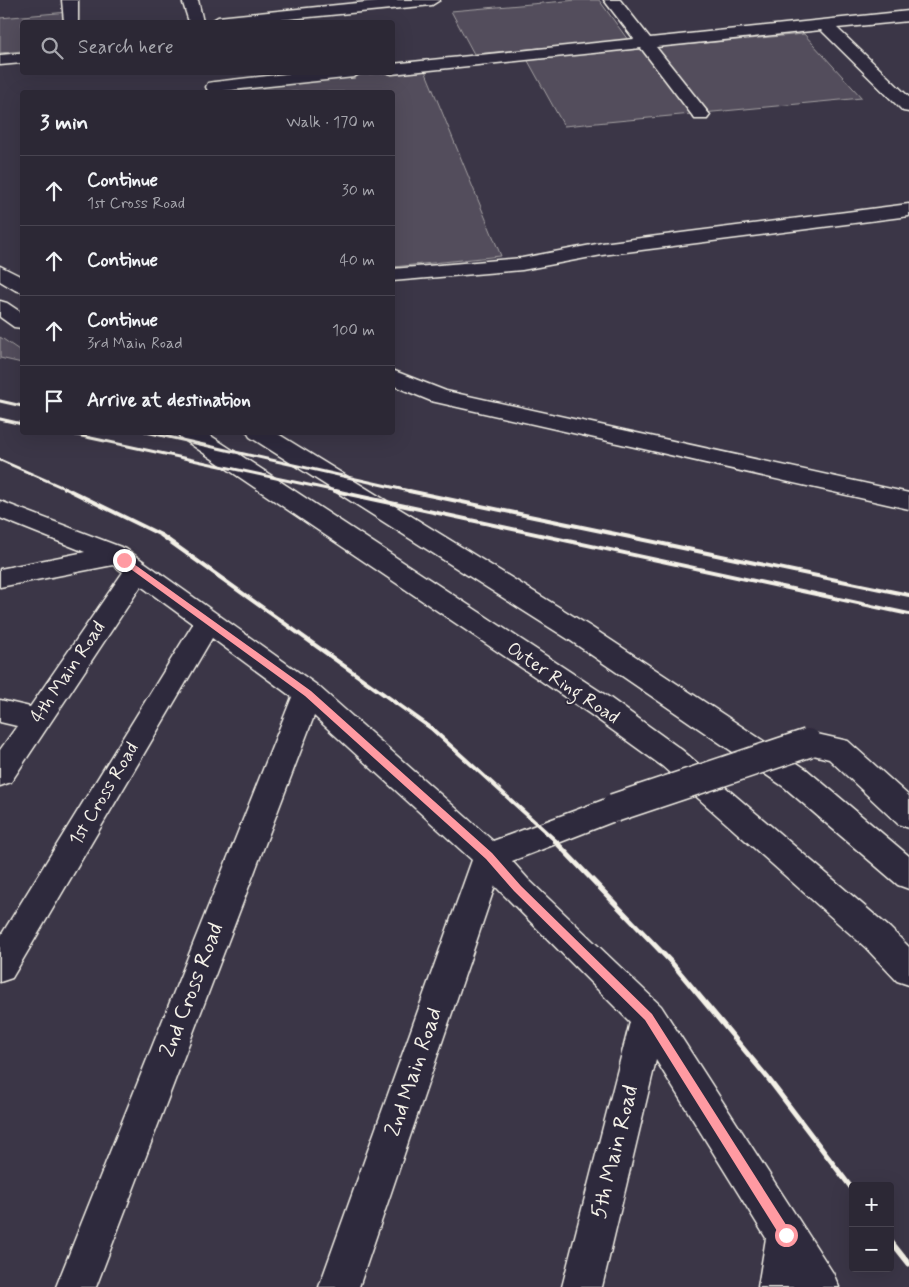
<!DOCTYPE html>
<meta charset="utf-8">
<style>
body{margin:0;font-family:Mynerve,sans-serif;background:#383441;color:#f1f3f6}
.controls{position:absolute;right:15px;bottom:15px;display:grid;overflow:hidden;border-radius:5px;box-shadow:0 5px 20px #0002}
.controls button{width:45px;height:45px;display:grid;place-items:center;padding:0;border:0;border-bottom:1px solid #484450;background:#2c2835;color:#f1f3f6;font:25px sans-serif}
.stop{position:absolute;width:15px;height:15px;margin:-11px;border:4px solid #ff9aa2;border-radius:50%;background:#fff}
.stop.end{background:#ff9aa2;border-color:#fff;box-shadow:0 1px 5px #0008}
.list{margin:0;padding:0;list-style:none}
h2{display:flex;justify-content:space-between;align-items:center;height:65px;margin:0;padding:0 20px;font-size:21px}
h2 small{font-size:16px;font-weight:400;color:#a6a6ad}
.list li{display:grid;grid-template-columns:32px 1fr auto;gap:15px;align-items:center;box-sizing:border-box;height:70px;padding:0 20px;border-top:1px solid #484450}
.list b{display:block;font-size:19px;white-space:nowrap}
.list p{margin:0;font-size:16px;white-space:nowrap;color:#a6a6ad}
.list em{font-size:16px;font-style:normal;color:#a6a6ad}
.icon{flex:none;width:28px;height:28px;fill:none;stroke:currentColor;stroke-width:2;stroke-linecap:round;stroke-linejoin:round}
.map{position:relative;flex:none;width:909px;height:1287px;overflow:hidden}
.search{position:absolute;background:#2c2835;box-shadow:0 5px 20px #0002;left:20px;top:20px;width:375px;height:55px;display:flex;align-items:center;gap:12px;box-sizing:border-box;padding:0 18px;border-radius:5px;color:#a6a6ad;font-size:19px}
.panel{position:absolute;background:#2c2835;box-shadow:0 5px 20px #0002;left:20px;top:90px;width:375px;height:345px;border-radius:5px}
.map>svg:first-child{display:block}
.green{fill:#534e5c;stroke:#a4a0a2}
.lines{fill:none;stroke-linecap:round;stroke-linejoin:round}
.minor-casing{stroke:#f4f1e8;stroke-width:3}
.highway-casing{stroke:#f4f1e8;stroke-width:3}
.minor{fill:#2f2a3d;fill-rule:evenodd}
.highway{fill:#2f2a3d;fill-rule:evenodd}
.rail-far2{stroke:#f4f1e8;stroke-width:3}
.rail-far1{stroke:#f4f1e8;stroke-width:4}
.rail{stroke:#f4f1e8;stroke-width:5}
.minor-bridge-casing{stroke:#f4f1e8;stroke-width:31;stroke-linecap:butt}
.minor-bridge{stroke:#2f2a3d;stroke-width:28}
.route{fill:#ff9aa2}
.labels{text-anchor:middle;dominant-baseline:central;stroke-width:4;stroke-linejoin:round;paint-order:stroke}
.street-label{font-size:19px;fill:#f4f1e8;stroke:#2f2a3d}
.near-street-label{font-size:22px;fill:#f4f1e8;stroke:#2f2a3d}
</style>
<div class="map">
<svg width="909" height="1287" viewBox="0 0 909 1287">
<rect width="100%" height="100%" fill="#3b3647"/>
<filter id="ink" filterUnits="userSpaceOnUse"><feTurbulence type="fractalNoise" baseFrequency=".02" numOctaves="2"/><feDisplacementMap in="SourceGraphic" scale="10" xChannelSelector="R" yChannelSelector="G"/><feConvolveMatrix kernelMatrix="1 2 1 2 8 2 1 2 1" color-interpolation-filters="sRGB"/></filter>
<g filter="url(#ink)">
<!-- green -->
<path class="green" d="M 577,0 L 599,0 L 628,40 L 474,54 L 451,11 Z
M 68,12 L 68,22 L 22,22 L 22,51 L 0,53 L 0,18 Z
M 804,34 L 862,98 L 564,126 L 527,59 Z
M 424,68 L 501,256 L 393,267 L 392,92 L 237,92 L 236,90 L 246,85 L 392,72 Z
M 0,337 L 22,352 L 22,363 L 0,358 Z"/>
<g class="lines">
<defs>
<path id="minor" d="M 62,0 L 78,0 L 78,22 L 64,22 Z
M 182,0 L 198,0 L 203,22 L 189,22 Z
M 387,0 L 440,0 L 432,5 L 258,22 L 210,22 L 218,17 Z
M 604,0 L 620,0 L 650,38 L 909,11 L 909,21 L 837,28 L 909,97 L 909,112 L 903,111 L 821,30 L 656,47 L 710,115 L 707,119 L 695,119 L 641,48 L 392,74 L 386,72 L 392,72 L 392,64 L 634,39 Z
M 22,53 L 22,63 L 0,65 L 0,55 Z
M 303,72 L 362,72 L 354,77 L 214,92 L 208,91 L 206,87 L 208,83 L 214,82 Z
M 909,204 L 909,216 L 602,255 L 522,270 L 392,281 L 392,269 L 522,258 L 602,243 Z
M 392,370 L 446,391 L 909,493 L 909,509 L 431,401 L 392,385 Z
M 0,501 L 126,549 L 318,686 L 493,841 L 614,796 L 625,799 L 629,808 L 625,817 L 512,861 L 528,879 L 661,1006 L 833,1273 L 839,1287 L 758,1287 L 766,1238 L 656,1060 L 602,1287 L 562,1287 L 630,1022 L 495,886 L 359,1287 L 319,1287 L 472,860 L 314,716 L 96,1287 L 56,1287 L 292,697 L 212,638 L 12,978 L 0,982 L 0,937 L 193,624 L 141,586 L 11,782 L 0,786 L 0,750 L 17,726 L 0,722 L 0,700 L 30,707 L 123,572 L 113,565 L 0,587 L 0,569 L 85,552 L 0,518 Z
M 808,732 L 848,741 L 909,796 L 909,828 L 898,824 L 829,759 L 798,751 L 793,743 L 798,735 Z"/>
<path id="highway" d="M 0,266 L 22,277 L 22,292 L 15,290 L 0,281 Z
M 0,301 L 7,303 L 22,313 L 22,328 L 14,327 L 0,317 Z
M 177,432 L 205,432 L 610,698 L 682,750 L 890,928 L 909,947 L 909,985 L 897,981 L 866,948 L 662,766 L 590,714 L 180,437 Z
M 247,432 L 275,432 L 591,627 L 806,769 L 909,856 L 909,889 L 898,885 L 784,787 L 571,641 L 250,437 Z"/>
</defs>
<!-- minor casing -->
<use href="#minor" class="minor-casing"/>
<!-- highway casing -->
<use href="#highway" class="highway-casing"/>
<!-- minor -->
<use href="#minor" class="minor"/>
<!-- highway -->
<use href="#highway" class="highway"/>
<!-- rail-far2 -->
<path class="rail-far2" d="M 0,401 L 22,406
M 0,419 L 22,424
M 63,432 L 341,492
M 146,432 L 414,492
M 0,460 L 73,492"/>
<!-- rail-far1 -->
<path class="rail-far1" d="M 71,491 L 161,535 L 431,728 L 557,842
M 335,491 L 909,614
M 409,491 L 909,595"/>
<!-- rail -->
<path class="rail" d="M 555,841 L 672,963 L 767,1077 L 853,1190
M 890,1240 L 909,1264"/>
<defs>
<path id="minor-bridge" d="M 614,808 L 808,743"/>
</defs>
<!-- minor-bridge casing -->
<use href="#minor-bridge" class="minor-bridge-casing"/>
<!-- minor-bridge -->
<use href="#minor-bridge" class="minor-bridge"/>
</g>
</g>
<!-- route -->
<path class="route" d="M 121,559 L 127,559 L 311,691 L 492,853 L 521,886 L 652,1014 L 790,1231 L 790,1239 L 782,1239 L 645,1020 L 514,891 L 486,859 L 305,696 L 121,562 Z"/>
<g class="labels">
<!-- street labels -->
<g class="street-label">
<text transform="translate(68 672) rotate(-56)">4th Main Road</text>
<text transform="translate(563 683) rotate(34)">Outer Ring Road</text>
<text transform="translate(104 794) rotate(-59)">1st Cross Road</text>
</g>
<!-- near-street labels -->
<g class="near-street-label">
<text transform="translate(192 990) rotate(-69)">2nd Cross Road</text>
<text transform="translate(414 1072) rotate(-71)">2nd Main Road</text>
<text transform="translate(615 1152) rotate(-76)">5th Main Road</text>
</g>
</g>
</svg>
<div class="controls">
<button>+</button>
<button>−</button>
</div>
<div class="stop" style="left:786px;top:1235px"></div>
<div class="stop end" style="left:124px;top:560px"></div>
<div class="search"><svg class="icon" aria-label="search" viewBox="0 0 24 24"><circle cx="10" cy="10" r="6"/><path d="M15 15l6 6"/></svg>Search here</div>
<section class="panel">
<h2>3 min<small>Walk · 170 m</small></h2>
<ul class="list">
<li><svg class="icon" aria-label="ahead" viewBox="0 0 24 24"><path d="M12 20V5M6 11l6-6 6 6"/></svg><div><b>Continue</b><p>1st Cross Road</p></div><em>30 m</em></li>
<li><svg class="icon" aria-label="ahead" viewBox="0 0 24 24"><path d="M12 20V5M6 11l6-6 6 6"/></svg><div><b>Continue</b></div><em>40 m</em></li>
<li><svg class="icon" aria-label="ahead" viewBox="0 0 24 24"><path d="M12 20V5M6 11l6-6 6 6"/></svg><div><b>Continue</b><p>3rd Main Road</p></div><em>100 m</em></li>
<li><svg class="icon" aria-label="arrive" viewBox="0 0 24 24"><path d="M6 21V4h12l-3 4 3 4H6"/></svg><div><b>Arrive at destination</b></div></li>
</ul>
</section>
</div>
